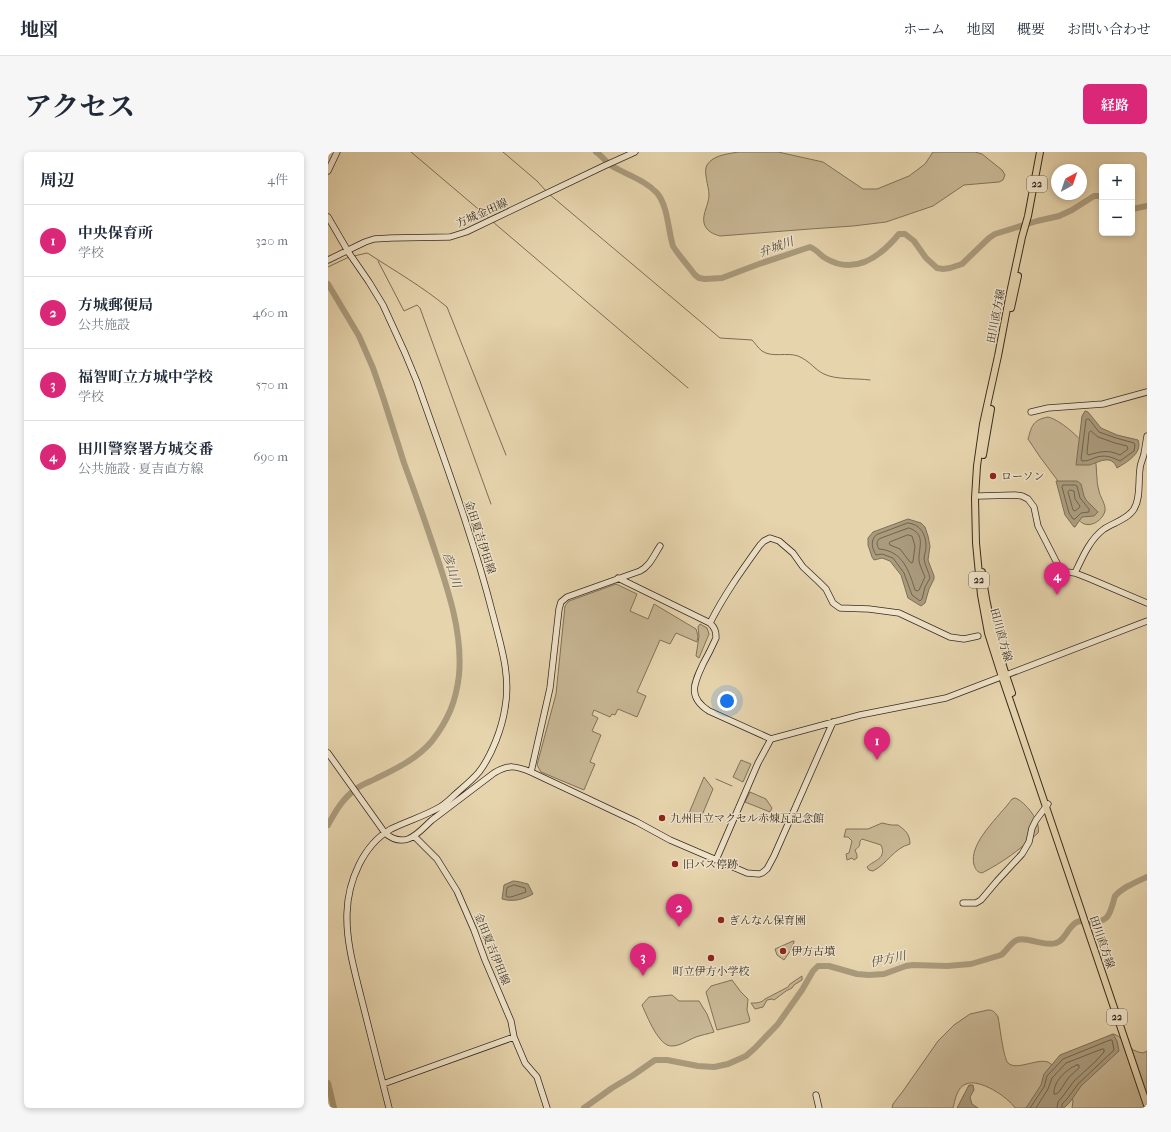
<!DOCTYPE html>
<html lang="ja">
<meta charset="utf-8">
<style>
body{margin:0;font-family:"IM FELL French Canon","Noto Serif JP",serif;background:#f6f6f7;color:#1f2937}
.controls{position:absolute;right:12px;top:12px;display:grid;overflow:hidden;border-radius:6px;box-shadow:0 2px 6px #0003}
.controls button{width:36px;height:36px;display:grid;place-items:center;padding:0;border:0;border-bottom:1px solid #e0e1e3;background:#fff;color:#1f2937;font:20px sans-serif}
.compass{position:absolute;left:723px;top:12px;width:36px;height:36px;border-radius:50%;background:#fff;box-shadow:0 2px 6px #0003;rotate:40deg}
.you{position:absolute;left:399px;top:549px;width:14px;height:14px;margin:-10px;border:3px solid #fff;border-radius:50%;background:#1a73e8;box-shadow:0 0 0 6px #1a73e833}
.badge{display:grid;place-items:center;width:26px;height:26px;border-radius:50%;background:#db2777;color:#fff;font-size:13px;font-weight:700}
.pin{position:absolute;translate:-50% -33px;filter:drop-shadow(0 1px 2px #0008)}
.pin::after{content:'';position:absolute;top:21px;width:14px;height:12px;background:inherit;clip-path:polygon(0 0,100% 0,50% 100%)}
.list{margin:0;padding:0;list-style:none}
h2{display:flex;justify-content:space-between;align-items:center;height:52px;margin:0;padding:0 16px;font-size:17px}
h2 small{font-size:13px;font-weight:400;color:#747a83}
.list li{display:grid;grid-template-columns:26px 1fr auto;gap:12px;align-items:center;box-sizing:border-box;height:72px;padding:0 16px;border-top:1px solid #e0e1e3}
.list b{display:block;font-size:15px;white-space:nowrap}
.list p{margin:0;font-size:13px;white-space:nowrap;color:#747a83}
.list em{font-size:13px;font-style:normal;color:#747a83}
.map{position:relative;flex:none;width:819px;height:956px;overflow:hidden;border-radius:6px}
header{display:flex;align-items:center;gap:24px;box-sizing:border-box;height:56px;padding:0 20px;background:#fff;border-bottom:1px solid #e0e1e3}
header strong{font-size:19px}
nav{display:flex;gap:22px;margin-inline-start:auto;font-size:14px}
.intro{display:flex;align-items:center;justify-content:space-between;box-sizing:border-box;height:96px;padding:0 24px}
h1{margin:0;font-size:28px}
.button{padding:10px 18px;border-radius:6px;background:#db2777;color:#fff;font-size:14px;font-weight:700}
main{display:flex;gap:24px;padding:0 24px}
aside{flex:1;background:#fff;border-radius:6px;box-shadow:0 2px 6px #0003}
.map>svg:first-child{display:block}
.green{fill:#c8b795;stroke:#80725a}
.water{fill:#aa9b7d;stroke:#7c6f58}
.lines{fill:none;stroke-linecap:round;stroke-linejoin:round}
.shore{stroke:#70644e;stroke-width:1}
.stream{stroke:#7c6f58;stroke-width:1}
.river{stroke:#aa9b7d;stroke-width:6}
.secondary-casing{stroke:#372c20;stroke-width:7}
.primary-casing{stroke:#372c20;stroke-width:8}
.secondary{stroke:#efe3ca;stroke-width:5.5}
.primary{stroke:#e6d4ad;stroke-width:6}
.poi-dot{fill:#8f2418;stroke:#efe3ca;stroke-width:1.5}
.labels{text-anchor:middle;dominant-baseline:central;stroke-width:3;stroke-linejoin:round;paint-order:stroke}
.shield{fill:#efe3ca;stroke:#6e6353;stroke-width:1}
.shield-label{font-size:10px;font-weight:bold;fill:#372c20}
.street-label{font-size:11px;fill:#372c20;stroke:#efe3ca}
.poi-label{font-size:11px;fill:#372c20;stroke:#efe3ca;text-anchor:start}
.water-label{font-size:12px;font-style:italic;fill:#544837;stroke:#efe3ca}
</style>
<header>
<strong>地図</strong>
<nav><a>ホーム</a><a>地図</a><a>概要</a><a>お問い合わせ</a></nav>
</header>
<div class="intro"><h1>アクセス</h1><a class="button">経路</a></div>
<main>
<aside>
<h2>周辺<small>4件</small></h2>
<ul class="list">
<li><span class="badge">1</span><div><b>中央保育所</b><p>学校</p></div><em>320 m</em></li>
<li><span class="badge">2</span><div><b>方城郵便局</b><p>公共施設</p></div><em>460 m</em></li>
<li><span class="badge">3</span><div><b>福智町立方城中学校</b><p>学校</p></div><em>570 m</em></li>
<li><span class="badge">4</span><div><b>田川警察署方城交番</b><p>公共施設 · 夏吉直方線</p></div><em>690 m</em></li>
</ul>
</aside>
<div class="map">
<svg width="819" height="956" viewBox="0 0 819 956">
<rect width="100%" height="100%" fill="#e6d4ad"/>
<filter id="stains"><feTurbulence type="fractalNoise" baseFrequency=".005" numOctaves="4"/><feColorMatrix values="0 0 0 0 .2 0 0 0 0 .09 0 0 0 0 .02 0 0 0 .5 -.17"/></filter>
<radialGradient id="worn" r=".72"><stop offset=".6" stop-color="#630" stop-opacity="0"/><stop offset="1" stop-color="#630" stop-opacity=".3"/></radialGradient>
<!-- green -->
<path class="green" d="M 410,0 L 450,0 L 495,10 L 535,37 L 549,37 L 581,24 L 597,12 L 605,0 L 647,0 L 654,2 L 674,18 L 677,23 L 675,28 L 671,30 L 636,33 L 605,54 L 558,70 L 525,74 L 482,77 L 392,84 C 385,82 378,79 376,71 C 374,62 381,52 381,43 C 381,35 375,19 379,13 C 385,3 400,2 410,0 Z
M 720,265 C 734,268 762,294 767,308 C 769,313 768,321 769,326 C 769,331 770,335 771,339 C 772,345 778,352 777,359 C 774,370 759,378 751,368 L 730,329 L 712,305 L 700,287 C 704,273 705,268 720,265 Z
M 288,432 L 309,442 L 302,459 L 320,467 L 326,452 L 368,477 L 370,484 L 369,490 L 348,481 L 342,492 L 332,488 L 309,540 L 318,544 L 309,565 L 290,557 L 287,563 L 284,562 L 282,565 L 266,558 L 264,563 L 270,566 L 264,579 L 273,583 L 262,610 L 267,612 L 256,638 L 213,620 L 209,613 L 228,542 L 237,454 L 241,449 Z
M 372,472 L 379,476 L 381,482 L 371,506 L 368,504 L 371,484 L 370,475 Z
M 413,608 L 423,612 L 415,630 L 405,625 Z
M 376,625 L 385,637 L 372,668 L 359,666 Z
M 422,640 L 438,647 L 444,656 L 442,660 L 417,650 Z
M 687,646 C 697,649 714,671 710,681 C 691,698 677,709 654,721 C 649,720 648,718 646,713 C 640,691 672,664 684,647 Z
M 554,671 L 563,673 L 570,673 C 577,678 582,682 582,692 C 566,696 559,712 545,719 L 541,718 L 539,715 C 546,708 559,707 553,693 L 534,687 L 532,689 C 532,694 531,695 527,698 L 529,703 L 529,706 L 526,708 L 524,706 L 519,708 L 518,702 L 521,701 L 524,689 L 520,685 L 516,685 L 518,677 L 540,677 Z
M 465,789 L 466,789 L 466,790 L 463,798 L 456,808 L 449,803 L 447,797 Z
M 474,824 L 474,828 L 466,833 L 464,836 L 458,839 L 446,848 L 444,847 L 439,848 L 435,855 L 427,857 L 423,851 C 429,851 433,851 437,847 L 460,835 L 462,832 Z
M 404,828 L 413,840 L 420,847 L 419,858 L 422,868 L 421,870 L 389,878 L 378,840 L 383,834 Z
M 344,843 L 351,849 L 371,849 L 379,862 L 386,880 C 380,882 373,883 368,885 C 360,888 352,894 344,894 C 331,895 319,864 314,853 L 321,845 Z
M 660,858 C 665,858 667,860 670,865 C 672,874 675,905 680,911 C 689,920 714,903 723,912 C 724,913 726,916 726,917 L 724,956 L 687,956 C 680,945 651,926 638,932 C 629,935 627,948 625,956 L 564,956 L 565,952 L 575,939 L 610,889 L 626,873 L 642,862 Z
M 786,882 C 800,888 799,899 815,901 L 819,899 L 819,956 L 744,956 L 745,949 L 740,930 L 763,895 L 781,884 Z"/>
<!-- water -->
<path class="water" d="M 757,259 L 760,260 L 773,276 L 789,283 L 810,288 C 815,301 799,310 789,316 C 783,301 770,311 761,313 C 757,313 752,313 748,313 L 754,264 Z
M 728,329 L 749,329 L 753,332 L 756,344 L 758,348 L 770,360 L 766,364 L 754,365 L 747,375 L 746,375 L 737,363 Z
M 580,367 L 593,371 L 597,375 L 600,384 L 602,394 L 600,408 L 606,424 L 606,427 L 601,437 L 597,451 L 593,454 L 580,446 L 573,423 L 562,409 L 554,406 L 546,408 L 544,405 L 540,393 L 540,386 L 545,380 Z
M 185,729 C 190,729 195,731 200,732 L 205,742 C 194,748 185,750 174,747 L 176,733 Z
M 785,882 L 789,889 L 791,899 L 753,934 L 742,950 L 736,956 L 698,956 L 713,933 L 716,922 L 732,903 Z
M 641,933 L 645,933 L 646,938 L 642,945 L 644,952 L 650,956 L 629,956 Z"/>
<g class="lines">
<!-- shore -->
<path class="shore" d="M 759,267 L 761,267 L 771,280 L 788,286 L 806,291 L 807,293 L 806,299 L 792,309 C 784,305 776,302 766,306 C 762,308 759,309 754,309 L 753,307 L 758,268 Z
M 763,279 L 770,285 L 787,291 L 799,294 L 800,297 L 792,303 C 779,297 772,300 760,303 L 759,301 L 761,281 Z
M 735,333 L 747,333 L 749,334 L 752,346 L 761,357 L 761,360 L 753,361 L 747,367 L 745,367 L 741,361 L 734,335 Z
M 742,338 L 746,339 L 747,347 L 752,354 L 751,356 L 747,359 L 745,358 L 740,340 Z
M 580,371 C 592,372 598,382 598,394 C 598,399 596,403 596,407 C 597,414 601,420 602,426 L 597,435 L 594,447 L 592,449 L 584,443 L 576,421 L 565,406 L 554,402 L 548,403 C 544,396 542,389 548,383 Z
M 581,376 C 599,382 590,396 591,409 C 592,414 595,420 597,425 L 591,438 L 589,439 L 587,438 C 581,419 575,399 551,397 C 549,394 548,390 551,387 Z
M 580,383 L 584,384 L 587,394 L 585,409 L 584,411 L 582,410 L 572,397 L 562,393 L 561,391 L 562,390 Z
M 186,733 L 197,736 L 198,740 L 183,745 L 179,745 L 178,743 L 179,736 Z
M 749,913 L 751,913 L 751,916 L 741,925 L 731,940 L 728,942 L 726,942 C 725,930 738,917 749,913 Z
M 702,956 L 716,935 L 719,924 L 735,907 L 782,888 L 784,888 L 786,898 L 750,932 L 739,947 L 734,952 L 734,956
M 708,956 L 720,937 L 724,926 L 738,911 L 774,897 L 776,897 L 776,900 L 767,910 L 746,929 L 735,944 L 730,950 L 729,956"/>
<!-- stream -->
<path class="stream" d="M 83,0 L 162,67
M 175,0 L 209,29 L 218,39
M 221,42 L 392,186 L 424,188 C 427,191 430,196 434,199 C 444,206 459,200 470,204 C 482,209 487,218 496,222 C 508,228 528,226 542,228
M 165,70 L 360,236
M 26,104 L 39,101 L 41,102 C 67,119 95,135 119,155 L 178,303
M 50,109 L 76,159 L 89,153 L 92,156 L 163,352
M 0,115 L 21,105
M 388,627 L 404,634"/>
<!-- river -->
<path class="river" d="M 268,0 C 274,4 278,10 284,14 C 299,23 317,28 329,41 C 340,54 340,78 345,94 C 348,100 362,116 367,123 L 371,126 L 377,127 L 394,126 L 431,112 L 482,95 C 488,97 492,103 497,106 C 527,124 552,105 571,82 L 577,82 L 586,89 L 598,106 L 609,116 L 615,117 L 622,116 L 634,112 L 661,86 L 667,82 L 709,69 L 731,64 L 744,58 L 766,44 L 772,44 L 774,45
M 804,57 L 819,54
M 0,132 L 31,184 L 45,216 L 55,245 C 62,267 69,289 76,311 C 86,338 96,366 105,393 C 119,435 135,479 131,523 C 128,550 120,568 104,589 C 90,606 68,617 49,626 C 42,630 34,632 28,637 C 15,646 7,660 0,673
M 0,931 L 6,956
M 256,956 L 284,936 L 304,924 L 327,908 L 339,908 L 370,914 L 386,915 L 400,912 L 418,904 L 427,896 L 450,872 L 474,838 L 485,819 L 490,814 L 501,814 L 529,822 L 541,823 L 556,822 L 578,814 L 585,813 L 619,814 L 643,812 L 673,803 C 679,799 682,791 689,788 C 699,784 715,795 728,791 C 737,789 740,774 749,770 C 752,768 757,770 761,770 C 782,771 782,761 787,744 C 795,735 808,730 819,725"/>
<defs>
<path id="secondary" d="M 0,19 L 9,0
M 0,65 L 21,101 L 41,130 L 55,153 L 77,201 L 89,230 C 116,307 145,384 165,463 C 173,494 183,524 177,556 C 174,576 164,603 151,620 C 145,627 138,633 131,639 C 124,645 119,651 112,655 C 97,664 79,669 63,677 C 35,693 20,729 19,761 C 18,789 26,817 33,845 C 42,882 52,919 61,956
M 0,108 L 37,90 L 46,87 L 63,86 L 122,85 L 138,80 L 276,14 L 307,0
M 703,260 L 720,256 L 775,252 L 819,240
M 651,344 L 687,343 L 694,344 L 700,347 L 706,355 L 710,374 L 731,415 L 739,420 L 747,421 L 760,426 L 819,451
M 747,421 C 754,406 762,387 776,377 C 785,371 800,367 806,357 C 813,346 810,329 812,317 C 812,312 815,307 816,302 C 817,296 818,290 819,284
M 290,426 L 382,471 C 387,476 388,479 388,486 C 384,495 380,503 375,512 C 366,531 359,545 381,559 L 443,587 L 532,563 L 618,546 L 819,469
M 382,471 C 396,443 414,418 432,393 L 436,389 L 442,386 L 451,389 L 465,401 L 475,415 L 490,429 L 498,437 L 505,451 L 512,456 L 541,457 L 571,461 L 622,485 L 636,487 L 650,484
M 0,601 L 57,681 C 64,687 71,690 80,687 C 89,684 97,674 104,668 C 125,652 145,637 166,621 C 180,612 188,614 203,620 L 309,670 L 342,688 L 419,721 L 431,722 L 434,721 L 439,717 L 446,704 L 505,570
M 203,620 L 222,536 L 231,457 L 233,450 L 239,445 L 312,419 C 322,414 326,403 332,394
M 86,684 L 109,707 L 129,739 L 146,778 L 157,808 L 183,869 L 186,885 L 197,911 L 209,925 L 219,956
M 388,708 L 430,611 L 443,587
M 635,751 L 648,751 L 653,748 L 669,729 L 694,702 L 701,690 L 704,676 L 708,668 L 720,652
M 55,932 L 186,885
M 488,943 L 491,956"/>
<path id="primary" d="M 712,0 L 700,64 L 694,85 L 682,141 L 670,204 L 655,272 L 649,314 L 647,346 L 648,391 L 653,443 L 660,481 L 674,525 L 819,953
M 683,156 L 690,124
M 655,303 L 663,257
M 654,420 C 659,462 670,501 684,541"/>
</defs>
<!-- secondary casing -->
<use href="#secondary" class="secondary-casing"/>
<!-- primary casing -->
<use href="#primary" class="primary-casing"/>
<!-- secondary -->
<use href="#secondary" class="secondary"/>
<!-- primary -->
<use href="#primary" class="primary"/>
</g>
<!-- markers -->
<g class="poi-dot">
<circle cx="665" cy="324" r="4"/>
<circle cx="334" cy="666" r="4"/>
<circle cx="347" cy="712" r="4"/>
<circle cx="393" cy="768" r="4"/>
<circle cx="455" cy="799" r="4"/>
<circle cx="383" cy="806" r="4"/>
</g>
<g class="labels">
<!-- shield labels -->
<g class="shield">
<rect x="699" y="24" width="20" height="16" rx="3"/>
<rect x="641" y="420" width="20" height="16" rx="3"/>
<rect x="779" y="857" width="20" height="16" rx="3"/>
</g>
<g class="shield-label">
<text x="709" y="32">22</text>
<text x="651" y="428">22</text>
<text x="789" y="865">22</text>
</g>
<!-- street labels -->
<g class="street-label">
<text transform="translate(154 61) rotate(-24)">方城金田線</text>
<text transform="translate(668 164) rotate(-79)">田川直方線</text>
<text transform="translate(152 385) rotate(72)">金田夏吉伊田線</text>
<text transform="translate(673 483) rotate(75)">田川直方線</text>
<text transform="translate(774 790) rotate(71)">田川直方線</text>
<text transform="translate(164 797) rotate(68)">金田夏吉伊田線</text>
</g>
<!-- poi labels -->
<g class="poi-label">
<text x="673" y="324">ローソン</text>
<text x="342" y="666">九州日立マクセル赤煉瓦記念館</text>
<text x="355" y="712">旧バス停跡</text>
<text x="401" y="768">ぎんなん保育園</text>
<text x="463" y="799">伊方古墳</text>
<text x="383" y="819" text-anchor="middle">町立伊方小学校</text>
</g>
<!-- water labels -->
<g class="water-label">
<text transform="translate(448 95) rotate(-20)">弁城川</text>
<text transform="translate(124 418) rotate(73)">彦山川</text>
<text transform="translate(560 807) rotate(-12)">伊方川</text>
</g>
</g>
<rect width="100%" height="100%" filter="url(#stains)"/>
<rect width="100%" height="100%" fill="url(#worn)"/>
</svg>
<div class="controls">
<button>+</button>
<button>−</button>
</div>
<svg class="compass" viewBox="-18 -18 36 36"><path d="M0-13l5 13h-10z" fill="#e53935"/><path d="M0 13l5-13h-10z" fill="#747a83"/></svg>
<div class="you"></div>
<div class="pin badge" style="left:549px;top:608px">1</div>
<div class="pin badge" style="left:351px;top:775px">2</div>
<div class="pin badge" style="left:315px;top:824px">3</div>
<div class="pin badge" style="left:729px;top:443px">4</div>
</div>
</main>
